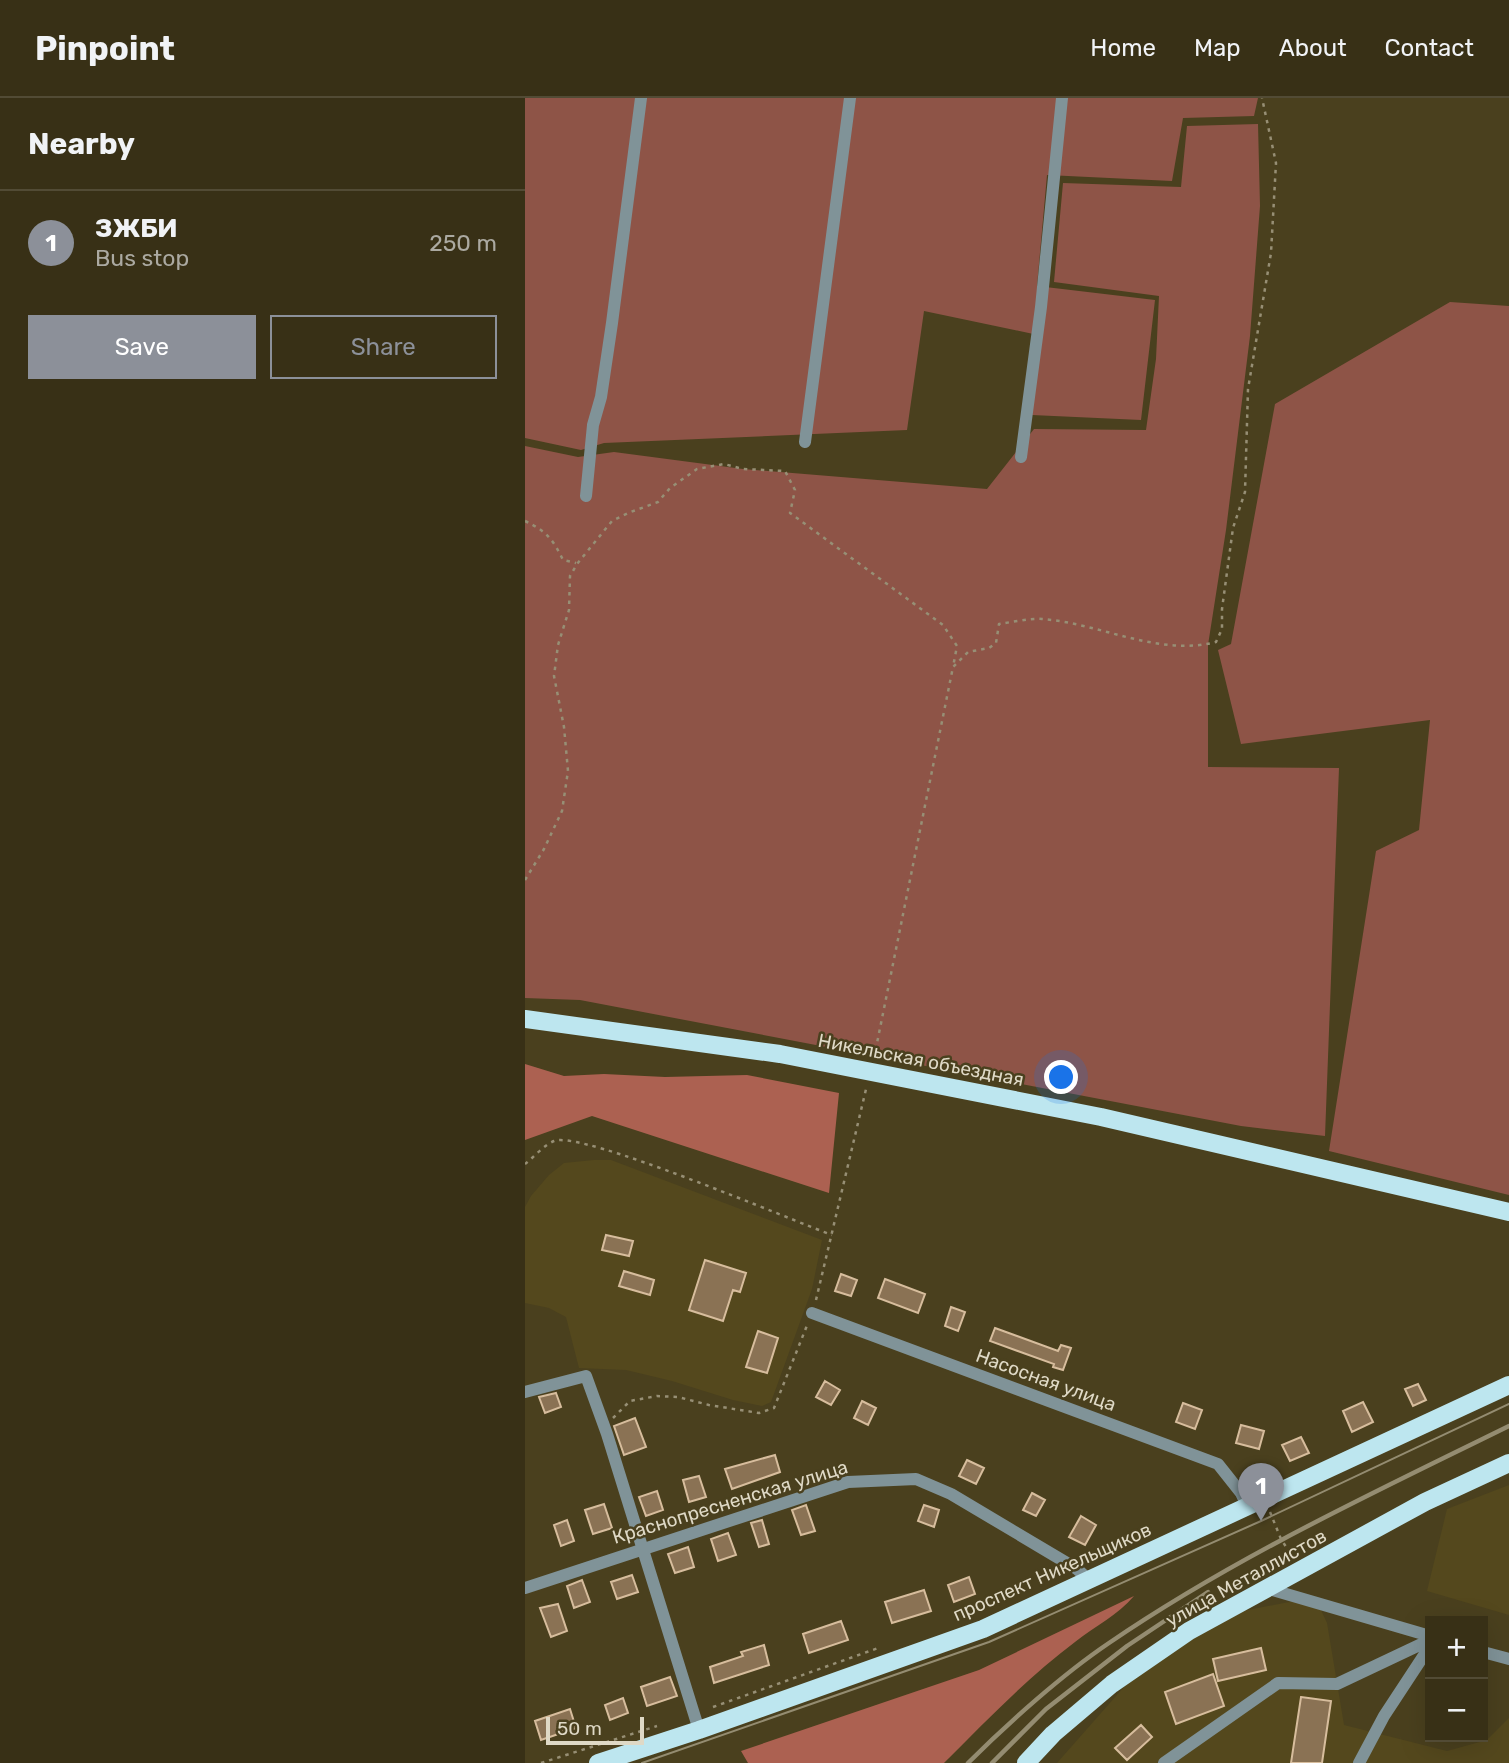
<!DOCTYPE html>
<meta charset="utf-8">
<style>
body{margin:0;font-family:Rubik,sans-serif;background:#433c23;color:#f1f3f6}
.controls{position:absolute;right:21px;bottom:21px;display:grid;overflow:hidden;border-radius:0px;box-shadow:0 7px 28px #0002}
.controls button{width:63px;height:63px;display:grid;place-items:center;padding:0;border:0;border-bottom:2px solid #524b35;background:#383016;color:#f1f3f6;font:35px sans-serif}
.scale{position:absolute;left:21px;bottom:18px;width:98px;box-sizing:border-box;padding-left:7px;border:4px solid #dfd9c6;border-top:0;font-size:19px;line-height:24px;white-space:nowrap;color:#dfd9c6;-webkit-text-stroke:5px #4a401e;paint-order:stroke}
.you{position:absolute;left:537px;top:980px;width:24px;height:24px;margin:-18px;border:5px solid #fff;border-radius:50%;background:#1a73e8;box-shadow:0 0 0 10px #1a73e833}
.badge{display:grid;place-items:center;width:46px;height:46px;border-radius:50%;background:#8c9099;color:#fff;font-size:23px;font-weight:700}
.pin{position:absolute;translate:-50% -58px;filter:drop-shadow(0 2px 4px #0008)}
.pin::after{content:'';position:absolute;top:37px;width:24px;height:21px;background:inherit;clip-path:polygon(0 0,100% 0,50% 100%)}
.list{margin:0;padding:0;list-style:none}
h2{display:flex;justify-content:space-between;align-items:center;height:91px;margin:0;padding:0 28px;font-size:30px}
h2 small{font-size:23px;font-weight:400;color:#aba9a1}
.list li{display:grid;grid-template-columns:46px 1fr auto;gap:21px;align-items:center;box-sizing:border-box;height:105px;padding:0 28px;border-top:2px solid #524b35}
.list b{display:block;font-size:26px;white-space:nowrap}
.list p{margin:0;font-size:23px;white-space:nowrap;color:#aba9a1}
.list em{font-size:23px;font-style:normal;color:#aba9a1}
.actions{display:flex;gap:14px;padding:21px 28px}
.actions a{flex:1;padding:16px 0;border:2px solid #8c9099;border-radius:0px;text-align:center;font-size:24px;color:#8c9099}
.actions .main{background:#8c9099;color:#fff}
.map{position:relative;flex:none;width:984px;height:1665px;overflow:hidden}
header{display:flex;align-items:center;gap:42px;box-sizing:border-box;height:98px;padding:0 35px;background:#383016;border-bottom:2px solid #524b35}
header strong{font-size:33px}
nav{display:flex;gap:38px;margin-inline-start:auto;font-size:24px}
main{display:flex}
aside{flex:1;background:#383016}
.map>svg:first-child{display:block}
.built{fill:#54481d}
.green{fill:#8e5447}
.forest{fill:#ac6151}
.building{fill:#8a7254;stroke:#d7bd9d;stroke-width:2}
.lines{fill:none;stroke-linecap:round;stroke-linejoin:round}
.path{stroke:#978f75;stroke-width:2.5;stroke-dasharray:3.5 5;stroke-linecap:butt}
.minor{stroke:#809398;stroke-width:12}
.major{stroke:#bde6ef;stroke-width:18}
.tram{stroke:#948c71;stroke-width:2}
.rail{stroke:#948c71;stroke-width:4.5}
.labels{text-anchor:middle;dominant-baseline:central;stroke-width:5;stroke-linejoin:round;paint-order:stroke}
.street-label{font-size:19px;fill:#dfd9c6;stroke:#4a401e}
</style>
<header>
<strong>Pinpoint</strong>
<nav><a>Home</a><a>Map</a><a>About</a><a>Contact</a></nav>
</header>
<main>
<aside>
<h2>Nearby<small></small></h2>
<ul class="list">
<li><span class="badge">1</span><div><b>ЗЖБИ</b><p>Bus stop</p></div><em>250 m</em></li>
</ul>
<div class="actions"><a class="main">Save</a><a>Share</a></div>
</aside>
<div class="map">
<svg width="984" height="1665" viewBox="0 0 984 1665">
<rect width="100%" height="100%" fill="#4a401e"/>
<!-- built -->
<path class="built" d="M 69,1062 L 86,1062 L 297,1142 L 287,1191 L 246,1304 L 237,1308 L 208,1302 L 147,1283 L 101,1272 L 54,1270 L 41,1219 L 24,1210 L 0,1205 L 0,1109 L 6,1098 L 24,1077 L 39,1065 Z
M 984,1387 L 984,1517 L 902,1493 L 922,1411 Z
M 790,1499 L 802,1525 L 819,1627 L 922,1653 L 962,1642 L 984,1620 L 984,1665 L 532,1665 L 606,1581 L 707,1515 Z"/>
<!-- green -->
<path class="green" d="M 0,0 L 733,0 L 729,18 L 658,20 L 647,83 L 522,77 L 512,188 L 630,202 L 616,322 L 507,317 L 513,237 L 399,213 L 382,332 L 79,345 L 56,352 L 0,340 Z
M 733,26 L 735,108 L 725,238 L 701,432 L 683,547 L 683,669 L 814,670 L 800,1038 L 716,1028 L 55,902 L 0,900 L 0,348 L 53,359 L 89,354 L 218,371 L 462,391 L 509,331 L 621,332 L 631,261 L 634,198 L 529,184 L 538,85 L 656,89 L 662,28 Z
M 925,204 L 984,208 L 984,1097 L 804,1053 L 851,753 L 894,732 L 905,622 L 716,646 L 693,552 L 706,546 L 750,306 Z"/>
<!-- forest -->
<path class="forest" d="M 0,966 L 39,978 L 79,976 L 140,979 L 222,977 L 314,995 L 304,1095 L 67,1018 L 0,1042 Z
M 609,1498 C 593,1517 570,1528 550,1544 C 502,1580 461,1623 419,1665 L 223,1665 L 216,1653 L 454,1572 Z"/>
<!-- building -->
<path class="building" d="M 81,1137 L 108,1143 L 104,1158 L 77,1152 Z
M 180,1162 L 221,1175 L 215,1194 L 208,1192 L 198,1223 L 164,1212 Z
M 99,1173 L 129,1182 L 125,1197 L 94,1188 Z
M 316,1176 L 332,1182 L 326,1198 L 310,1193 Z
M 360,1181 L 400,1196 L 393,1215 L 353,1200 Z
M 426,1209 L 440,1214 L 433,1233 L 420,1228 Z
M 470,1230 L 533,1253 L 536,1247 L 546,1250 L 538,1272 L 528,1269 L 529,1266 L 465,1243 Z
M 233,1233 L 253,1240 L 242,1275 L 221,1269 Z
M 300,1283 L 315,1292 L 306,1307 L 291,1299 Z
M 893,1286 L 901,1302 L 888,1308 L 880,1291 Z
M 31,1295 L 36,1309 L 20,1315 L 14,1299 Z
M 337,1303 L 351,1310 L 343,1327 L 329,1320 Z
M 838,1304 L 848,1324 L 827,1334 L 818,1313 Z
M 658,1305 L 677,1312 L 670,1331 L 651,1324 Z
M 110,1320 L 121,1349 L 99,1357 L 89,1328 Z
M 716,1327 L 739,1333 L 734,1351 L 711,1345 Z
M 776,1339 L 784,1355 L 765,1363 L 757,1347 Z
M 250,1357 L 255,1374 L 207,1391 L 200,1371 Z
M 442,1362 L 459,1370 L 451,1386 L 434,1378 Z
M 174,1378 L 181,1399 L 164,1404 L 158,1382 Z
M 132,1393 L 138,1412 L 121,1418 L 114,1399 Z
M 507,1395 L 520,1402 L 511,1418 L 498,1412 Z
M 79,1406 L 87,1430 L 68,1436 L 60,1412 Z
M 281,1407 L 290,1433 L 276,1437 L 267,1412 Z
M 399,1407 L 414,1412 L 409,1429 L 393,1423 Z
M 556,1418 L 571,1427 L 560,1447 L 544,1439 Z
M 42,1422 L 49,1443 L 36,1448 L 29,1427 Z
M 237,1422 L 244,1446 L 234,1449 L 226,1425 Z
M 203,1435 L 211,1457 L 193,1463 L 186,1441 Z
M 163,1449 L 169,1469 L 150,1475 L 143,1456 Z
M 107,1477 L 113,1494 L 92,1501 L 86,1484 Z
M 444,1479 L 450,1496 L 429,1504 L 423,1487 Z
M 57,1482 L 65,1504 L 49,1510 L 42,1488 Z
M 399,1492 L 406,1513 L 367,1525 L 360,1504 Z
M 33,1506 L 42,1533 L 26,1539 L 15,1510 Z
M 316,1523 L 323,1542 L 284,1555 L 278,1536 Z
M 239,1547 L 244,1567 L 189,1585 L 185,1569 L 218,1558 L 216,1554 Z
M 736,1550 L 741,1572 L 693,1583 L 688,1561 Z
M 688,1576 L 699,1608 L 651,1626 L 640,1594 Z
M 145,1579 L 152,1598 L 122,1608 L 116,1589 Z
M 776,1599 L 806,1603 L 797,1665 L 766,1665 Z
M 98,1600 L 103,1615 L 85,1622 L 80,1607 Z
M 45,1611 L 51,1630 L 16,1642 L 10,1623 Z
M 616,1627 L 627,1639 L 602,1662 L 590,1650 Z"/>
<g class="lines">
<!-- path -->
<path class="path" d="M 0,423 C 21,433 28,441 38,462 L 51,465
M 0,782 L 19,751 L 37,713 L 43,673 L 39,629 L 29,578 L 33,547 L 44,512 L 45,478 L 52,466 L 87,423 L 103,415 L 133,404 L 145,390 L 172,371 L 199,366 L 218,371 L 260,373 L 270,392 L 265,415 L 418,527 L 432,548 L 428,569
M 349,960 L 428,569 L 443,554 L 464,550 L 471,545 L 474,526 C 488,524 504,520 517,521 C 574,525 634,559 691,544 L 697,531 L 697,511 L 708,430 L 720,394 L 723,291 L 746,155 L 751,65 L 737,0
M 0,1066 C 9,1059 19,1047 29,1043 C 56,1032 266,1122 307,1137
M 291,1202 L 342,987
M 88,1320 L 105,1303 L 132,1298 L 153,1299 L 184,1307 L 234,1315 L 249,1310 L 283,1225
M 745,1414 L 756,1441 L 767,1458
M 188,1609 L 356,1549
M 16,1665 L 132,1628"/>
<!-- minor -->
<path class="minor" d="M 280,344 L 325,0
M 496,359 L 516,209 L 537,0
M 61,398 L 68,327 L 76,299 L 87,225 L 116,0
M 287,1215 L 693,1366 L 716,1395 L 722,1408
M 0,1294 L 61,1278 L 82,1336 L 174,1632
M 0,1490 L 323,1384 L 391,1381 L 426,1396 L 552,1471 L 565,1483
M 744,1491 L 905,1538
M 958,1554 L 984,1561
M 639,1665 L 753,1585 L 812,1586 L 905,1542
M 834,1665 L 859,1618 L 905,1548"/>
<!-- major -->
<path class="major" d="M 0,921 L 255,956 L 576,1019 L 984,1114
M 73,1665 L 174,1632 L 458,1531 L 984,1287
M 501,1665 L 528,1636 L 587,1586 L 664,1533 L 900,1404 L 984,1365"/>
<!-- tram -->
<path class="tram" d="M 117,1665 L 464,1544 L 736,1423 L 984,1306"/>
<!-- rail -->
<path class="rail" d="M 443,1665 C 483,1625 538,1576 584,1545 C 710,1459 848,1395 984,1328
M 467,1665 L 521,1611 L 602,1548 L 683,1494"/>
</g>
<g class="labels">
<!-- street labels -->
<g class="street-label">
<text transform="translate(396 962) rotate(11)">Никельская объездная</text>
<text transform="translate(521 1282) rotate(20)">Насосная улица</text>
<text transform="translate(205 1404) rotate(-17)">Краснопресненская улица</text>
<text transform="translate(527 1474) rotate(-24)">проспект Никельщиков</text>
<text transform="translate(721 1480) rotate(-29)">улица Металлистов</text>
</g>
</g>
</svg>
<div class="controls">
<button>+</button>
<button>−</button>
</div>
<div class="scale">50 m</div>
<div class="you"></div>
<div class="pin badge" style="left:736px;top:1423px">1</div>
</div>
</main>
